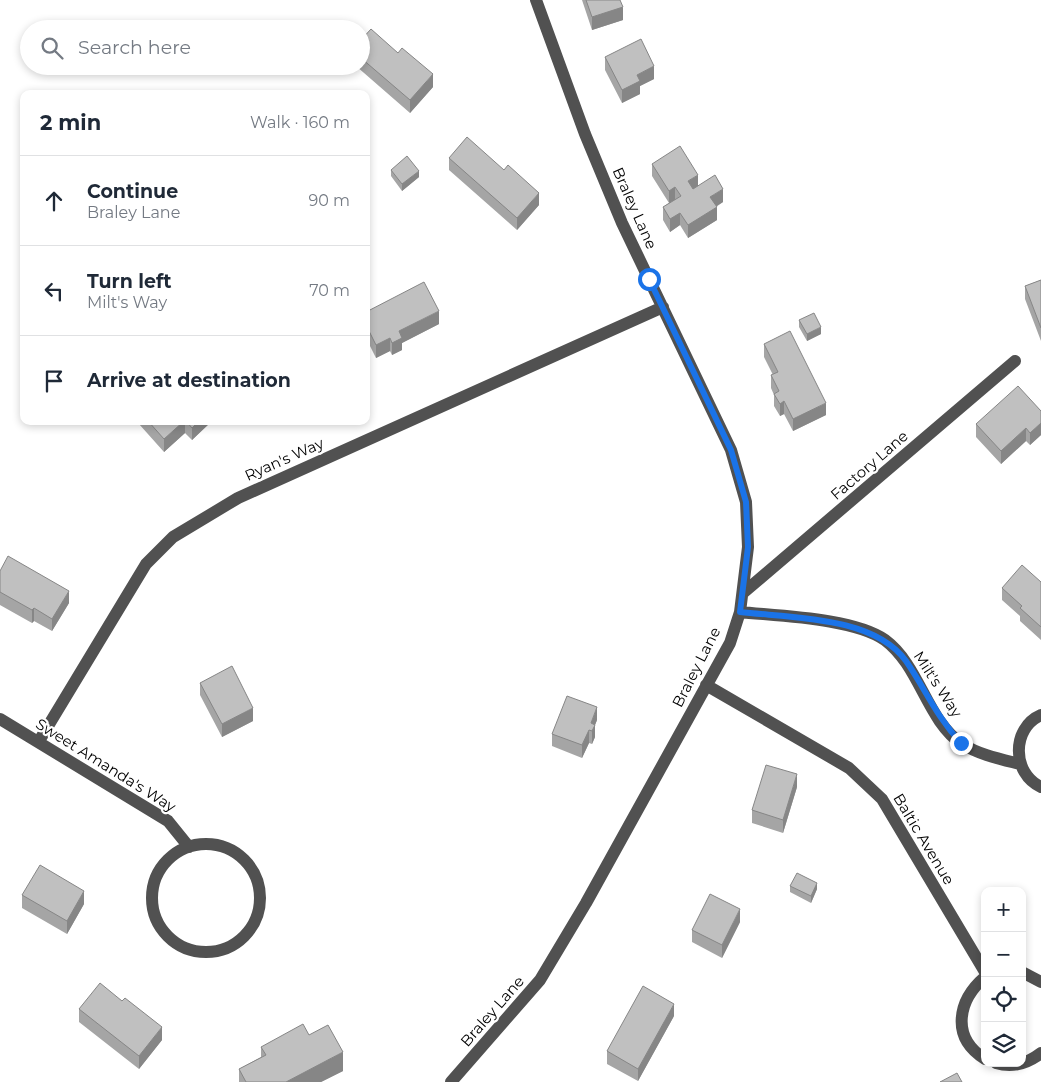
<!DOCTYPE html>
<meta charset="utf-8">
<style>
body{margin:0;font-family:Montserrat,sans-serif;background:#f2f2f3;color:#1f2937}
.controls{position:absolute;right:15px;bottom:15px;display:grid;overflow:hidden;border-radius:10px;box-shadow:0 2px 8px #0003}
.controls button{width:45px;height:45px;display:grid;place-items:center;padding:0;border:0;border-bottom:1px solid #e0e1e3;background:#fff;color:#1f2937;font:25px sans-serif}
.stop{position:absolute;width:15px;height:15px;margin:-11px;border:4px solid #1a73e8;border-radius:50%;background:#fff}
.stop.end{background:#1a73e8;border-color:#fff;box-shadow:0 1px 5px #0008}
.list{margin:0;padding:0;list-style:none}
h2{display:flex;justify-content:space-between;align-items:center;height:65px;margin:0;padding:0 20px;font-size:21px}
h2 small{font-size:16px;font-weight:400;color:#747a83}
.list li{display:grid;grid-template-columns:32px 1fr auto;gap:15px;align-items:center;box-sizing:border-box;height:90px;padding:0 20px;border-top:1px solid #e0e1e3}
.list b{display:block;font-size:19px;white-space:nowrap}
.list p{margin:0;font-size:16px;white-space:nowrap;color:#747a83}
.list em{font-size:16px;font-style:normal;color:#747a83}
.icon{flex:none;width:28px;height:28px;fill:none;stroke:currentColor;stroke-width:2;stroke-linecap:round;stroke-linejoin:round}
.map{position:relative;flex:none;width:1041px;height:1082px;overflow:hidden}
.search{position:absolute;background:#fff;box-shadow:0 2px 8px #0003;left:20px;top:20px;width:350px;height:55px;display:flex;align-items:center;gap:12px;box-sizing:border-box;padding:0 18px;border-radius:28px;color:#747a83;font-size:19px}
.panel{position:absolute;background:#fff;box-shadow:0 2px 8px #0003;left:20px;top:90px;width:350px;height:335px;border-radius:10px}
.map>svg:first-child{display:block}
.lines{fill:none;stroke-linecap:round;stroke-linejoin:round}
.minor{stroke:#515151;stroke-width:12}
.wall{fill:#a5a5a5}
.shaded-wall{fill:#868686}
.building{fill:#c0c0c0;stroke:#868686}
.route{stroke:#1a73e8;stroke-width:6}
.labels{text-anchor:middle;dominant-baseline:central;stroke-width:4.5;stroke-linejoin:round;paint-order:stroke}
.street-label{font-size:15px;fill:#000;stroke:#fff}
</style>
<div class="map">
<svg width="1041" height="1082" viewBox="0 0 1041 1082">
<rect width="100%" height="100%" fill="#fff"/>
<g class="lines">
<!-- minor -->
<path class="minor" d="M 743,593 L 1015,361
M 740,612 C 778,616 854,618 885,640 C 920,666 927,721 962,744 C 980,755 1000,759 1020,764
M 706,685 L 849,768 L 882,799 L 985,972
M 1041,715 C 1011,728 1012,774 1041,787
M 0,719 L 168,821 L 189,847
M 39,741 L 146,564 L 173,537 L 238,498 L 663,307
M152 898a54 54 0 1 1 108 0a54 54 0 1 1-108 0Z
M 1022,972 L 1041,982
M 985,977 C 958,1000 950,1037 985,1059
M 996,1063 C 1012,1068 1028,1063 1041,1053
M 451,1082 L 540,980 L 586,903 L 730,643 L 740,612 L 748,547 L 746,502 L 731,450 L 622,223 L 585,134 L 536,0"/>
</g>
<!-- wall -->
<path class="wall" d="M 582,0 L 620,0 L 623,20 L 592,30 Z
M 361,40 L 398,53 L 433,87 L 410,113 L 356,66 L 361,66 Z
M 605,57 L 654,79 L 640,86 L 640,94 L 622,103 L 605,70 Z
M 449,158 L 539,205 L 517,230 L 449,170 Z
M 652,164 L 698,186 L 723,202 L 716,207 L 717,220 L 688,238 L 680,225 L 670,232 L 663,220 L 663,207 L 669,203 L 652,176 Z
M 391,170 L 419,177 L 402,191 L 391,176 Z
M 1041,280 L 1041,341 L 1025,299 L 1025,286 Z
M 366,312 L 439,324 L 402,343 L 402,350 L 392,355 L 390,351 L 376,358 L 366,338 Z
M 799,320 L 821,334 L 807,341 L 799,327 Z
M 764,344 L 826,415 L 793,431 L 784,414 L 780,416 L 774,406 L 774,395 L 771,388 L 771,375 L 773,375 L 764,357 Z
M 1041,411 L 1041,435 L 1030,445 L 1026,441 L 1001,464 L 976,437 L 976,424 Z
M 139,421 L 212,421 L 192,440 L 185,433 L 164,452 L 139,424 Z
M 0,571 L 69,603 L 52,631 L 34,621 L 32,623 L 0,605 Z
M 1041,582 L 1041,640 L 1020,621 L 1020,616 L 1002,600 L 1002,588 Z
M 200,683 L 253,721 L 222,737 L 200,695 Z
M 597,720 L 595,725 L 595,737 L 592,744 L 589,743 L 582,758 L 552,746 L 552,734 Z
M 797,787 L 783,833 L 752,823 L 752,810 Z
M 790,886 L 817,889 L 811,903 L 790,892 Z
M 22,895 L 84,904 L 67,934 L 22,908 Z
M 740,922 L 722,958 L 692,942 L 692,930 Z
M 122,1001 L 162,1040 L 139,1069 L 79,1022 L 79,1009 Z
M 674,1016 L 638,1081 L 607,1064 L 607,1051 Z
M 309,1035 L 343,1071 L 321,1082 L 239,1082 L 239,1069 L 261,1057 L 261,1047 Z"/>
<!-- shaded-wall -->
<path class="shaded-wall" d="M 623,7 L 623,20 L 592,30 L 592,17 Z
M 654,66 L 654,79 L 640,86 L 640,94 L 622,103 L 622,90 L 637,75 Z
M 433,74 L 433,87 L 410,113 L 410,100 Z
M 419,171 L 419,177 L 402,191 L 402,184 Z
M 698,175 L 698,187 L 688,193 L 688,181 Z
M 675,187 L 675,200 L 669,203 L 669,191 Z
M 723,189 L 723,202 L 710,210 L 710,197 Z
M 539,193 L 539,205 L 517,230 L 517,218 Z
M 717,207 L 717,220 L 688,238 L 688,225 Z
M 680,213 L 680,225 L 670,232 L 670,219 Z
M 439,311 L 439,324 L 402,343 L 402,350 L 392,355 L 392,343 L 399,331 Z
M 821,327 L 821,334 L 807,341 L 807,334 Z
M 390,338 L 390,351 L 376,358 L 376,345 Z
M 784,401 L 784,414 L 780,416 L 780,404 Z
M 826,403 L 826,415 L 793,431 L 793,419 Z
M 184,421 L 185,421 L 185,433 L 164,452 L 164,439 Z
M 199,421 L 212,421 L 192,440 L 192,428 Z
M 1041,423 L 1041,435 L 1030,445 L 1030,433 Z
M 1026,428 L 1026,441 L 1001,464 L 1001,451 Z
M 69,591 L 69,603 L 52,631 L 52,619 Z
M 34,608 L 34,621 L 32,623 L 32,610 Z
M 597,707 L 597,720 L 595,725 L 595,737 L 592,744 L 592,731 L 591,723 Z
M 253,708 L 253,721 L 222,737 L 222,724 Z
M 589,730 L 589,743 L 582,758 L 582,745 Z
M 797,774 L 797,787 L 783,833 L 783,820 Z
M 817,883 L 817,889 L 811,903 L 811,896 Z
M 84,891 L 84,904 L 67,934 L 67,921 Z
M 740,909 L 740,922 L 722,958 L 722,945 Z
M 674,1004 L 674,1016 L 638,1081 L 638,1069 Z
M 162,1027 L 162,1040 L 139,1069 L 139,1056 Z
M 343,1052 L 343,1071 L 321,1082 L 286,1082 Z"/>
<!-- building -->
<path class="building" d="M 586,0 L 620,0 L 623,7 L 592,17 Z
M 371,29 L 398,53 L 402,48 L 433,74 L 410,100 L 361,58 L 361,40 Z
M 641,39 L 654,66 L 637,75 L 640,81 L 622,90 L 605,57 Z
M 467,137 L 504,170 L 508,165 L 539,193 L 517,218 L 449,158 Z
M 680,146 L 698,175 L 688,181 L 693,189 L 715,175 L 723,189 L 710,197 L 717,207 L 688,225 L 680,213 L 670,219 L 663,207 L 681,196 L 675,187 L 669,191 L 652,164 Z
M 407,156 L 419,171 L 402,184 L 391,170 Z
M 1041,280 L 1041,328 L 1025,286 Z
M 424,282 L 439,311 L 399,331 L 402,338 L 392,343 L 390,338 L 376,345 L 366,325 L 366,312 Z
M 814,313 L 821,327 L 807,334 L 799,320 Z
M 790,331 L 826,403 L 793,419 L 784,401 L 780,404 L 774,394 L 779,391 L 771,375 L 778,372 L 764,344 Z
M 1018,386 L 1041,411 L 1041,423 L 1030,433 L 1026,428 L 1001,451 L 976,424 Z
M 148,421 L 184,421 L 164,439 Z
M 186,421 L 199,421 L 192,428 Z
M 8,556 L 69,591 L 52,619 L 34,608 L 32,610 L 0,592 L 0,571 Z
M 1022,565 L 1041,582 L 1041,627 L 1020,608 L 1022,606 L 1002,588 Z
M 232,666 L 253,708 L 222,724 L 200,683 Z
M 567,696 L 597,707 L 591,723 L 595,725 L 592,731 L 589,730 L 582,745 L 552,734 Z
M 766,765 L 797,774 L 783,820 L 752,810 Z
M 40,865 L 84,891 L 67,921 L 22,895 Z
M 797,873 L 817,883 L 811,896 L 790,886 Z
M 710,894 L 740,909 L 722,945 L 692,930 Z
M 100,983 L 122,1001 L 125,998 L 162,1027 L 139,1056 L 79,1009 Z
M 643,986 L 674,1004 L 638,1069 L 607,1051 Z
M 303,1024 L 309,1035 L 328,1025 L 343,1052 L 286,1082 L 246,1082 L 239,1069 L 266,1055 L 261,1047 Z
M 957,1073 L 962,1082 L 940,1082 Z"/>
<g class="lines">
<!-- route -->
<path class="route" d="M 649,279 L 731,450 L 746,502 L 748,547 L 740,612 C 791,618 874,616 906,661 C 926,690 936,716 961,743"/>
</g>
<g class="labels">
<!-- street labels -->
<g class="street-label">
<text transform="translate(635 208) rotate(66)">Braley Lane</text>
<text transform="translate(284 459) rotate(-24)">Ryan's Way</text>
<text transform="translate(869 465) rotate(-41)">Factory Lane</text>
<text transform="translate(696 667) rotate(-63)">Braley Lane</text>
<text transform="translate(938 684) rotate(57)">Milt's Way</text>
<text transform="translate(106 765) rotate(32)">Sweet Amanda's Way</text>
<text transform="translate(924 839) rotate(59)">Baltic Avenue</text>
<text transform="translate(492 1011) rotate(-49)">Braley Lane</text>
</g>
</g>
</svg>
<div class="controls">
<button>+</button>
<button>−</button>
<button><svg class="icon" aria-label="locate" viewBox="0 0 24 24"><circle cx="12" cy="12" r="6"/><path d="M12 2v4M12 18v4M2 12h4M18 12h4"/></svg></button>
<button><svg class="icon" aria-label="layers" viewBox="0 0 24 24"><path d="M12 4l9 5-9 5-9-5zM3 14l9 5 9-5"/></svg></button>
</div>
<div class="stop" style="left:649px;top:279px"></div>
<div class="stop end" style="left:961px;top:743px"></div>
<div class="search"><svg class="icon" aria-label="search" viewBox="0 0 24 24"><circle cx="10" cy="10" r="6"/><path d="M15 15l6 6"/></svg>Search here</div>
<section class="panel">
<h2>2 min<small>Walk · 160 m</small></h2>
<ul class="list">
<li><svg class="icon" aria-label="ahead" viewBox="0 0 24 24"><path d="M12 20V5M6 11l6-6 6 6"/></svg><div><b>Continue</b><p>Braley Lane</p></div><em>90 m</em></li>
<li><svg class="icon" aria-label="left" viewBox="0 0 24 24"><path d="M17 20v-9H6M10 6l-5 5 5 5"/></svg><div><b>Turn left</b><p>Milt's Way</p></div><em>70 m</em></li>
<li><svg class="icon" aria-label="arrive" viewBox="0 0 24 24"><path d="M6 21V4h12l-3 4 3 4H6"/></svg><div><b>Arrive at destination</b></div></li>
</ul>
</section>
</div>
